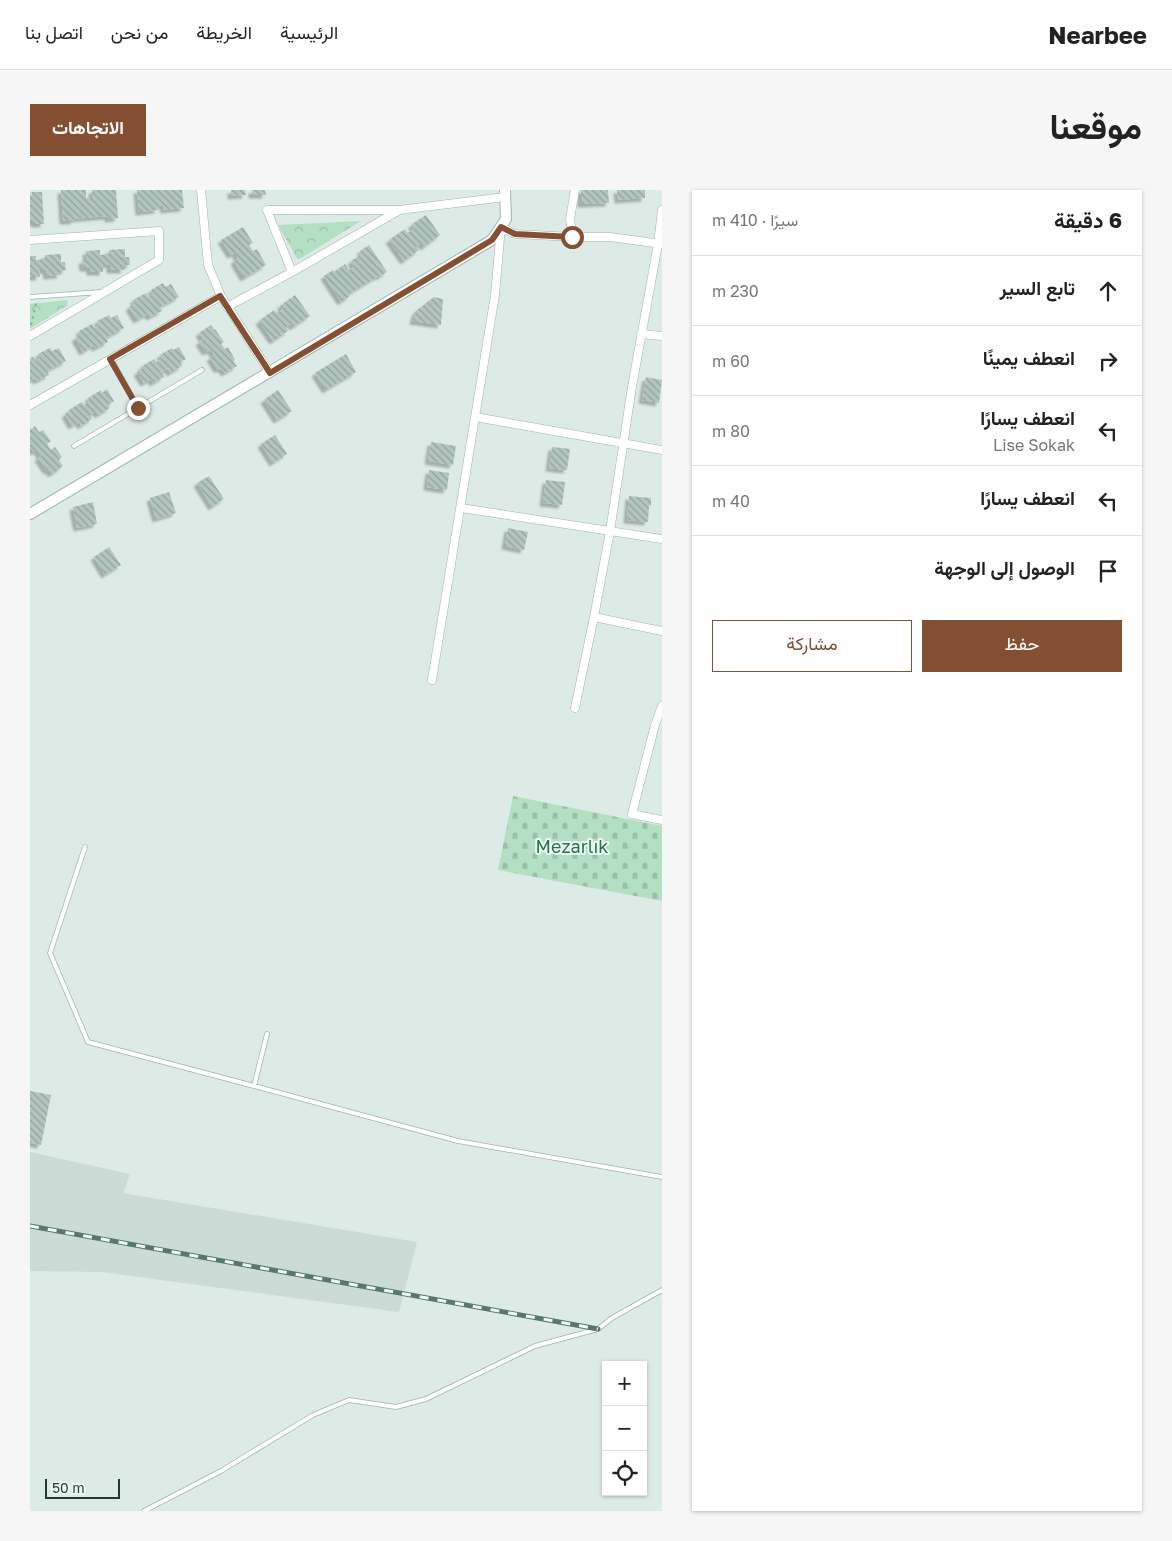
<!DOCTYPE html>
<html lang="ar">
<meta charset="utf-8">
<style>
body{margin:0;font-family:"Golos Text",Vazirmatn,sans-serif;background:#f6f6f6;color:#222;direction:rtl}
.controls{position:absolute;right:15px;bottom:15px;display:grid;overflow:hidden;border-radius:0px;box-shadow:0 1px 4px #0004}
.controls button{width:45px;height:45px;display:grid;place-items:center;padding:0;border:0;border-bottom:1px solid #e0e0e0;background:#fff;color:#222;font:25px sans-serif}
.scale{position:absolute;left:15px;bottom:12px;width:75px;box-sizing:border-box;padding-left:5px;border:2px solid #1d3c37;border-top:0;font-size:14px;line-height:18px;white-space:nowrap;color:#1d3c37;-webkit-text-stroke:4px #edf7f3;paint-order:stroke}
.stop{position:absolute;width:15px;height:15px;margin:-11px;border:4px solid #854f33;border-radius:50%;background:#fff}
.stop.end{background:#854f33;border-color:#fff;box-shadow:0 1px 5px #0008}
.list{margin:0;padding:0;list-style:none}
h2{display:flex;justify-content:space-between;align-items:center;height:65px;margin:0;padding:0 20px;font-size:21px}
h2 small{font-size:16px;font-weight:400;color:#767676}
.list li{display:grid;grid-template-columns:32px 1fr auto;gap:15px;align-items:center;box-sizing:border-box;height:70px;padding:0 20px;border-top:1px solid #e0e0e0}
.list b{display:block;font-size:19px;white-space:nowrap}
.list p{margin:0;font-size:16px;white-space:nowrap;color:#767676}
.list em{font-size:16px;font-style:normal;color:#767676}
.actions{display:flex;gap:10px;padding:15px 20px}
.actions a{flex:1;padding:11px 0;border:1px solid #854f33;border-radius:0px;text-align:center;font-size:18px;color:#854f33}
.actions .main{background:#854f33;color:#fff}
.icon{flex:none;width:28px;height:28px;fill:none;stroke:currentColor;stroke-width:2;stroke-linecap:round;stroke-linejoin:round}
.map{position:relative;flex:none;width:632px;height:1321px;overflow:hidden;direction:ltr;border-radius:0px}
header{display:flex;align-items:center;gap:30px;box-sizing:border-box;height:70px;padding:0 25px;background:#fff;border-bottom:1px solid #e0e0e0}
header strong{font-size:24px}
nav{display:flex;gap:28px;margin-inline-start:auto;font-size:18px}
.intro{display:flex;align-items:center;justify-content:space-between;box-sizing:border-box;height:120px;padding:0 30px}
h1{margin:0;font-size:35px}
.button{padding:12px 22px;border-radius:0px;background:#854f33;color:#fff;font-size:18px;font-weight:700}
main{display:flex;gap:30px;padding:0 30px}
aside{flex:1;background:#fff;border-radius:0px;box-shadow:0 1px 4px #0004}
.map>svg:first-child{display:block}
.built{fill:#cbdbd5}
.cemetery{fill:url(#cemetery-stones)}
.park{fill:url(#park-crowns)}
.building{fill:url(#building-back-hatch);filter:url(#shadow)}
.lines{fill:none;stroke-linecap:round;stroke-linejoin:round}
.service-casing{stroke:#a0b3ae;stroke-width:5.5}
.minor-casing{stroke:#a0b3ae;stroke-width:9}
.tertiary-casing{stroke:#a0b3ae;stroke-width:12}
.path{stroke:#7ab2a6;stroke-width:2;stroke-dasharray:2.5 4;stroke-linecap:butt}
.service{stroke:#fff;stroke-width:4}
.minor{stroke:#fff;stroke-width:8}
.tertiary{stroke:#fff;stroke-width:10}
.rail-casing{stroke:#577872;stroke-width:5}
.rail{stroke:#edf7f3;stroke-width:3;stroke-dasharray:9;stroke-linecap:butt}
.route{stroke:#854f33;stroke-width:6}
.labels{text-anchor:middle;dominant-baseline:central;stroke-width:4;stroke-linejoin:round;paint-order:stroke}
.park-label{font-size:18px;fill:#23764c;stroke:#edf7f3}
</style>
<header>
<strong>Nearbee</strong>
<nav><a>الرئيسية</a><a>الخريطة</a><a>من نحن</a><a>اتصل بنا</a></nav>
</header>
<div class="intro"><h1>موقعنا</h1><a class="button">الاتجاهات</a></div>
<main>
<aside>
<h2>6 دقيقة<small>سيرًا · 410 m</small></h2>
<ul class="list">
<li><svg class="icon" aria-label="ahead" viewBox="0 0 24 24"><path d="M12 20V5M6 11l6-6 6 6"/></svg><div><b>تابع السير</b></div><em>230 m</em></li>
<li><svg class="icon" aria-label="right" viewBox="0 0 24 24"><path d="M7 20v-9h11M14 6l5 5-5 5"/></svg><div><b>انعطف يمينًا</b></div><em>60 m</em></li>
<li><svg class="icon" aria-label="left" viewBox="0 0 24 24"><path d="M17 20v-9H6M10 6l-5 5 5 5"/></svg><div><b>انعطف يسارًا</b><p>Lise Sokak</p></div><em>80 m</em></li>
<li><svg class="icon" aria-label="left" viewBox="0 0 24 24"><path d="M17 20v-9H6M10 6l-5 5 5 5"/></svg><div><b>انعطف يسارًا</b></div><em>40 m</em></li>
<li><svg class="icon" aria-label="arrive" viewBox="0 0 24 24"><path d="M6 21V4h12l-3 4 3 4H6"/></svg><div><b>الوصول إلى الوجهة</b></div></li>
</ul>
<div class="actions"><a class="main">حفظ</a><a>مشاركة</a></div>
</aside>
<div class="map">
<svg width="632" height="1321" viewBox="0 0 632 1321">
<defs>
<pattern id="cemetery-stones" width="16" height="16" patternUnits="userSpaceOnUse" patternTransform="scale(1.25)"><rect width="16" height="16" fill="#b3dfc3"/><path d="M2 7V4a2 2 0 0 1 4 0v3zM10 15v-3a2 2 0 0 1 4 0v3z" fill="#9ac0a8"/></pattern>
<pattern id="park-crowns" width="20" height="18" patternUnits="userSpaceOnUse" patternTransform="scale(1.25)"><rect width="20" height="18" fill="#b3dfc3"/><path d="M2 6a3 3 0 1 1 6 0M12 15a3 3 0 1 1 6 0" fill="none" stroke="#9ac0a8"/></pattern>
<pattern id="building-back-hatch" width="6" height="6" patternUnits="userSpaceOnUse" patternTransform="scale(1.25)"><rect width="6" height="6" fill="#b2c6bf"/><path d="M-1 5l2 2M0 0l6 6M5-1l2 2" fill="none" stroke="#90a29c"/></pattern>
<filter id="shadow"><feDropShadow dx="-3.5" dy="3.5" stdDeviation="1" flood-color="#0004"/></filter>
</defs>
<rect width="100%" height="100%" fill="#ddebe6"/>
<!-- built -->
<path class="built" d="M 0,962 L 100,984 L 93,1003 L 387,1052 L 369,1122 L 71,1082 L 0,1081 Z"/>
<!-- cemetery -->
<path class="cemetery" d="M 483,606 L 632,636 L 632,711 L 468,680 Z"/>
<!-- park -->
<path class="park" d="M 331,31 L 268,70 L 248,35 Z
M 37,110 L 38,115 L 0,139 L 0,114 Z"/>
<!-- building -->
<path class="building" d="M 31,0 L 56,0 L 56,8 L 62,8 L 62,0 L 86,0 L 88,28 L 78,29 L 78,26 L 44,29 L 44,31 L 33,31 Z
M 107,0 L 152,0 L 154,18 L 134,20 L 133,15 L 127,16 L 128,20 L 109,22 Z
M 201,0 L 215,0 L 216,5 L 201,6 Z
M 222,0 L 235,0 L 236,5 L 222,5 Z
M 551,0 L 578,0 L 579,13 L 551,14 Z
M 587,0 L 615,0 L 615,8 L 588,10 Z
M 1,2 L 12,2 L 14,34 L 5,34 L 5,32 L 0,32 L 0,5 L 2,5 Z
M 396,25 L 410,45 L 394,57 L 391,53 L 386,57 L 389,60 L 374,71 L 359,50 L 375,39 L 377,43 L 384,39 L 381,35 Z
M 213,37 L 223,53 L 219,55 L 223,61 L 227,59 L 236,75 L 214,88 L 204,71 L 208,68 L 205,63 L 201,65 L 191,50 Z
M 339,55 L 357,82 L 349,87 L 348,86 L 319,104 L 320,106 L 311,112 L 294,86 L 303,80 L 304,82 L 315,74 L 319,80 L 324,77 L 321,71 L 332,64 L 330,61 Z
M 95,59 L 95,67 L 99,67 L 100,75 L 94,75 L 94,80 L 80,80 L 80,74 L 73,75 L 73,82 L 60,82 L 60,78 L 53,78 L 52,70 L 57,70 L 56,61 L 70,60 L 70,65 L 79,64 L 79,60 Z
M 31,64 L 31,72 L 35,72 L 36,80 L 30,81 L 30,85 L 17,86 L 16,80 L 9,80 L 10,87 L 0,87 L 0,66 L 6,66 L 6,70 L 15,69 L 15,65 Z
M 133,93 L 135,97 L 141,94 L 149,107 L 130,117 L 132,121 L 120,127 L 118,124 L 107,130 L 99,117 L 105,113 L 103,110 L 116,103 L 118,107 L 123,104 L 121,100 Z
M 265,105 L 280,126 L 263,137 L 261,134 L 256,137 L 258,141 L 243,151 L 229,131 L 244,120 L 247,123 L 253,119 L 250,116 Z
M 404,107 L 413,109 L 411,135 L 383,131 L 386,121 Z
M 79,125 L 81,128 L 87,125 L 94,138 L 76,148 L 78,152 L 66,158 L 64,155 L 53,162 L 45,148 L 51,144 L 49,141 L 62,134 L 64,138 L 69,135 L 67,131 Z
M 181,135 L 184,140 L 185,139 L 194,152 L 191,154 L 195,159 L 198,157 L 205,170 L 203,171 L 207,176 L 195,183 L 191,178 L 188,180 L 180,168 L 184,165 L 181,160 L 176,162 L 169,152 L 173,149 L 169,143 Z
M 149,157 L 156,169 L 150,172 L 152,176 L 140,183 L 138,179 L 131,182 L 134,187 L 123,193 L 121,189 L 114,193 L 107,182 L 112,179 L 111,177 L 124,169 L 126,172 L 132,169 L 130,165 L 142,158 L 143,160 Z
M 20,158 L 22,161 L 29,158 L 36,171 L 17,181 L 19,185 L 7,191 L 5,188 L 0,191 L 0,168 L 3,167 L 6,171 L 10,168 L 8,164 Z
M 316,164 L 326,182 L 296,200 L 285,183 Z
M 616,187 L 632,190 L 629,213 L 612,210 Z
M 77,199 L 84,211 L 78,215 L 80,218 L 68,225 L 66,221 L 60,225 L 62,229 L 51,236 L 49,232 L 42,236 L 35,224 L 40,221 L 39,220 L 52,212 L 54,215 L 60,211 L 58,208 L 71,200 L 72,203 Z
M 248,200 L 262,221 L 247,230 L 234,210 Z
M 5,236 L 9,242 L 13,240 L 21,251 L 17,254 L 21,260 L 25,257 L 32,267 L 29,270 L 33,276 L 22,284 L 19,280 L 17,281 L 8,268 L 11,266 L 7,260 L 4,262 L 0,257 L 0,240 Z
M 245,245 L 257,264 L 243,273 L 231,254 Z
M 401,252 L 426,256 L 423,275 L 398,271 Z
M 522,257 L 540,259 L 537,280 L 519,278 Z
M 399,280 L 419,283 L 417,300 L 397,297 Z
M 179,286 L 194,309 L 182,317 L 167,293 Z
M 516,290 L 535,292 L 532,315 L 513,313 Z
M 139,302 L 146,323 L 126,329 L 120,308 Z
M 599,306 L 621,308 L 621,316 L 619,315 L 618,332 L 597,330 Z
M 63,312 L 67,334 L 47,338 L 43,317 Z
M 478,338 L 498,342 L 494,360 L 475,356 Z
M 79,357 L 91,375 L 75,385 L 64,367 Z
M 0,901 L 21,905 L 11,955 L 0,953 Z"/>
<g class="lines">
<defs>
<path id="service" d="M 0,107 L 71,102
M 81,169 L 108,218
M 44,256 L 172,180
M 55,657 L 20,763 L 58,852 L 224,896 L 237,844
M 224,896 L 428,951 L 632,987
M 114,1321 L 191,1281 L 283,1225 L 319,1210 L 366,1217 L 396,1209 L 505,1156 L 568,1139 L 582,1128 L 632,1100"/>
<path id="minor" d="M 171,0 L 178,75 L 191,106 L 240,183
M 545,0 L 540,29 L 543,47 L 580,47 L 632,54
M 0,50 L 129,41 L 129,70 L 0,146
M 262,82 L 237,20 L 369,20 L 475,7
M 197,117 L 262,82 L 368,21
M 611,144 L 632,146
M 0,215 L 191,106
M 445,227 L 632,260
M 431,318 L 632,349
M 564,427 L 632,441
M 402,490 L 465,105 L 471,37 L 485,44 L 543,47
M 632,516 L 625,535 L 602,624 L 632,630
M 545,518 L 564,427 L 580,341 L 602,197 L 628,54 L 632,20"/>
<path id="tertiary" d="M 0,324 L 462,50 L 476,29 L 475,0"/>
</defs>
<!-- service casing -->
<use href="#service" class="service-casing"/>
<!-- minor casing -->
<use href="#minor" class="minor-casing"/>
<!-- tertiary casing -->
<use href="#tertiary" class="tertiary-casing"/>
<!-- path -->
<path class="path" d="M 1,135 L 6,113"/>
<!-- service -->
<use href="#service" class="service"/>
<!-- minor -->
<use href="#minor" class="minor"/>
<!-- tertiary -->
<use href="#tertiary" class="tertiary"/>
<defs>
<path id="rail" d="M 0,1036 L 568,1139"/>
</defs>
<!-- rail casing -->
<use href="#rail" class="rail-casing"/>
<!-- rail -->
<use href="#rail" class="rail"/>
</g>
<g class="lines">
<!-- route -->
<path class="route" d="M 108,218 L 80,169 L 190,106 L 240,183 L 462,50 L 471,37 L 485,44 L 542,47"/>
</g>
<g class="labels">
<!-- park labels -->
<g class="park-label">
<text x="542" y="656">Mezarlık</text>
</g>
</g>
</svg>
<div class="controls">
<button>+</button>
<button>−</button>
<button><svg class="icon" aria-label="locate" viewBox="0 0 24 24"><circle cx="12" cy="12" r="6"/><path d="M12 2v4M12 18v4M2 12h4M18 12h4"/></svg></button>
</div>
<div class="scale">50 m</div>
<div class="stop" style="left:542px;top:47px"></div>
<div class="stop end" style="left:108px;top:218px"></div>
</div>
</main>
